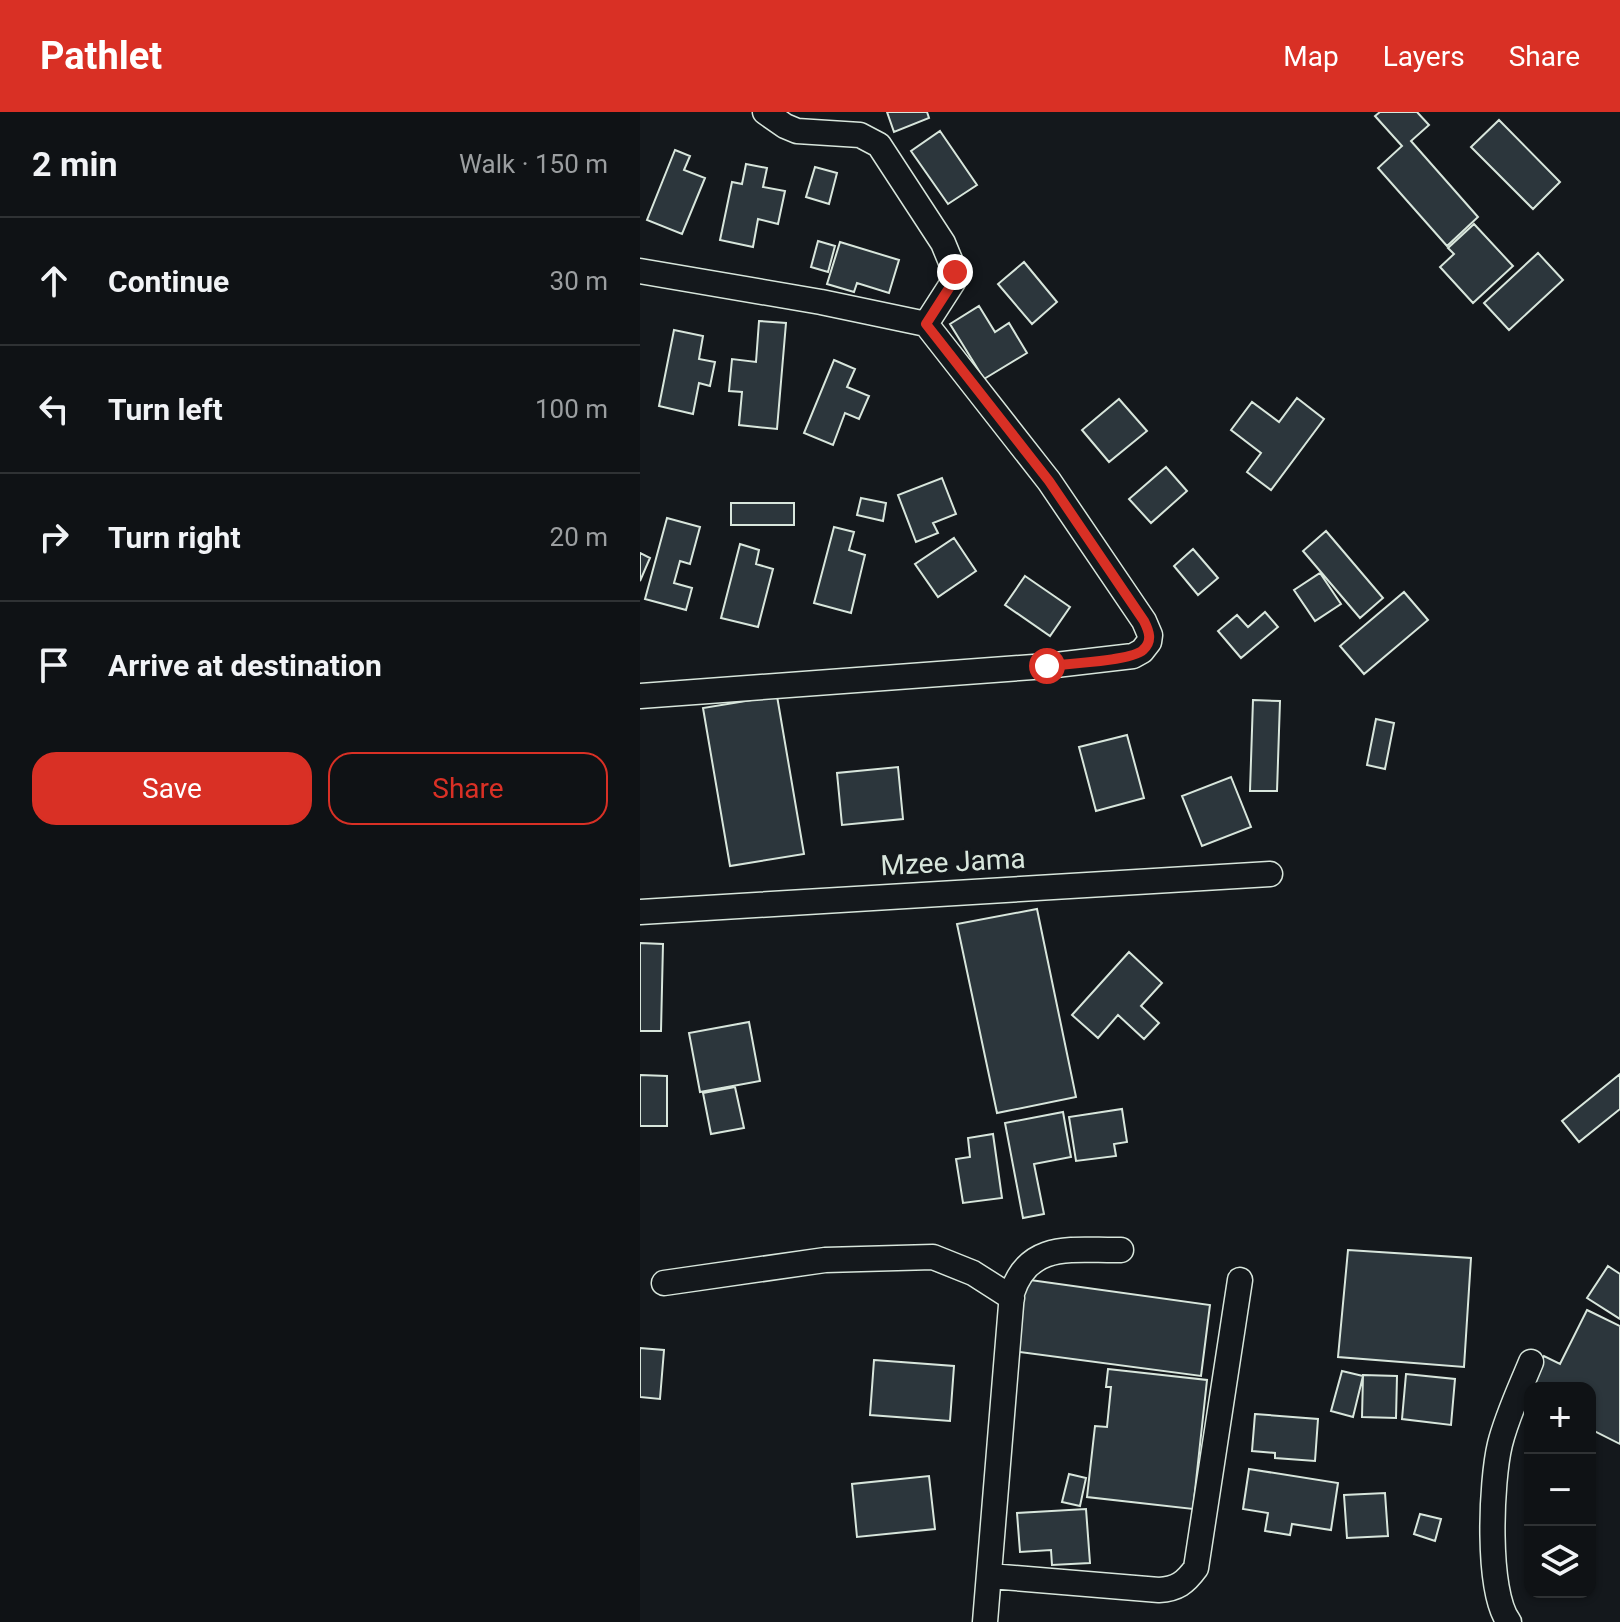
<!DOCTYPE html>
<meta charset="utf-8">
<style>
body{margin:0;font-family:Roboto,sans-serif;background:#1d2022;color:#f1f3f6}
.controls{position:absolute;right:24px;bottom:24px;display:grid;overflow:hidden;border-radius:16px;box-shadow:0 2px 6px #0004}
.controls button{width:72px;height:72px;display:grid;place-items:center;padding:0;border:0;border-bottom:2px solid #2f3234;background:#0f1215;color:#f1f3f6;font:40px sans-serif}
.stop{position:absolute;width:24px;height:24px;margin:-18px;border:6px solid #d93025;border-radius:50%;background:#fff}
.stop.end{background:#d93025;border-color:#fff;box-shadow:0 2px 8px #0008}
.list{margin:0;padding:0;list-style:none}
h2{display:flex;justify-content:space-between;align-items:center;height:104px;margin:0;padding:0 32px;font-size:34px}
h2 small{font-size:26px;font-weight:400;color:#9b9ea0}
.list li{display:grid;grid-template-columns:52px 1fr auto;gap:24px;align-items:center;box-sizing:border-box;height:128px;padding:0 32px;border-top:2px solid #2f3234}
.list b{display:block;font-size:30px;white-space:nowrap}
.list em{font-size:26px;font-style:normal;color:#9b9ea0}
.actions{display:flex;gap:16px;padding:24px 32px}
.actions a{flex:1;padding:18px 0;border:2px solid #d93025;border-radius:24px;text-align:center;font-size:28px;color:#d93025}
.actions .main{background:#d93025;color:#fff}
.icon{flex:none;width:44px;height:44px;fill:none;stroke:currentColor;stroke-width:2;stroke-linecap:round;stroke-linejoin:round}
.map{position:relative;flex:none;width:980px;height:1510px;overflow:hidden}
header{display:flex;align-items:center;gap:48px;box-sizing:border-box;height:112px;padding:0 40px;background:#d93025;color:#fff}
header strong{font-size:38px}
nav{display:flex;gap:44px;margin-inline-start:auto;font-size:28px}
main{display:flex}
aside{flex:1;background:#0f1215}
.map>svg:first-child{display:block}
.building{fill:#2c363c;stroke:#d8e6dc;stroke-width:2}
.lines{fill:none;stroke-linecap:round;stroke-linejoin:round}
.minor-casing{stroke:#d8e6dc;stroke-width:27}
.minor{stroke:#14181c;stroke-width:24}
.route{stroke:#d93025;stroke-width:10}
.labels{text-anchor:middle;dominant-baseline:central;stroke-width:6;stroke-linejoin:round;paint-order:stroke}
.street-label{font-size:28px;fill:#d8e6dc;stroke:#14181c}
</style>
<header>
<strong>Pathlet</strong>
<nav><a>Map</a><a>Layers</a><a>Share</a></nav>
</header>
<main>
<aside>
<h2>2 min<small>Walk · 150 m</small></h2>
<ul class="list">
<li><svg class="icon" aria-label="ahead" viewBox="0 0 24 24"><path d="M12 20V5M6 11l6-6 6 6"/></svg><div><b>Continue</b></div><em>30 m</em></li>
<li><svg class="icon" aria-label="left" viewBox="0 0 24 24"><path d="M17 20v-9H6M10 6l-5 5 5 5"/></svg><div><b>Turn left</b></div><em>100 m</em></li>
<li><svg class="icon" aria-label="right" viewBox="0 0 24 24"><path d="M7 20v-9h11M14 6l5 5-5 5"/></svg><div><b>Turn right</b></div><em>20 m</em></li>
<li><svg class="icon" aria-label="arrive" viewBox="0 0 24 24"><path d="M6 21V4h12l-3 4 3 4H6"/></svg><div><b>Arrive at destination</b></div></li>
</ul>
<div class="actions"><a class="main">Save</a><a>Share</a></div>
</aside>
<div class="map">
<svg width="980" height="1510" viewBox="0 0 980 1510">
<rect width="100%" height="100%" fill="#14181c"/>
<!-- building -->
<path class="building" d="M 247,0 L 287,0 L 289,6 L 254,20 Z
M 740,0 L 777,0 L 789,13 L 771,29 L 838,105 L 807,134 L 738,56 L 762,34 L 735,4 Z
M 859,8 L 920,70 L 893,97 L 831,35 Z
M 300,19 L 337,73 L 308,92 L 271,39 Z
M 35,38 L 50,44 L 44,58 L 65,66 L 42,122 L 7,108 Z
M 106,52 L 127,56 L 123,75 L 145,79 L 138,112 L 118,107 L 113,135 L 80,128 L 92,70 L 102,72 Z
M 175,55 L 197,61 L 189,92 L 166,85 Z
M 834,112 L 873,154 L 833,191 L 800,155 L 814,142 L 808,136 Z
M 178,129 L 195,134 L 188,160 L 171,155 Z
M 200,130 L 259,148 L 249,181 L 217,171 L 214,180 L 187,172 Z
M 898,141 L 923,168 L 869,218 L 844,191 Z
M 384,150 L 417,190 L 392,212 L 358,172 Z
M 339,194 L 355,220 L 369,211 L 387,241 L 344,267 L 310,212 Z
M 119,209 L 146,211 L 137,317 L 99,313 L 102,280 L 89,279 L 92,247 L 116,250 Z
M 34,218 L 63,224 L 59,247 L 75,250 L 70,274 L 59,271 L 53,302 L 19,294 Z
M 194,248 L 215,257 L 207,275 L 229,284 L 219,307 L 205,301 L 193,333 L 164,321 Z
M 657,286 L 684,307 L 631,378 L 607,360 L 621,341 L 591,318 L 612,290 L 639,310 Z
M 479,287 L 507,319 L 469,350 L 442,318 Z
M 526,355 L 547,379 L 511,411 L 489,387 Z
M 302,366 L 316,402 L 293,411 L 298,421 L 276,430 L 258,383 Z
M 221,386 L 246,391 L 243,409 L 217,403 Z
M 91,391 L 154,391 L 154,413 L 91,413 Z
M 27,406 L 60,415 L 50,452 L 40,449 L 34,471 L 52,476 L 46,498 L 5,487 Z
M 194,415 L 214,420 L 209,438 L 225,443 L 211,501 L 174,491 Z
M 686,419 L 743,486 L 720,506 L 663,439 Z
M 314,426 L 336,459 L 298,485 L 275,452 Z
M 100,432 L 119,438 L 116,452 L 133,457 L 118,515 L 81,506 Z
M 553,437 L 578,466 L 558,483 L 534,454 Z
M 0,441 L 10,446 L 0,469 Z
M 680,461 L 701,492 L 675,509 L 654,478 Z
M 385,464 L 430,495 L 410,524 L 365,493 Z
M 764,480 L 788,508 L 724,562 L 700,534 Z
M 625,500 L 638,515 L 601,546 L 578,519 L 597,503 L 608,515 Z
M 137,584 L 164,742 L 90,754 L 63,596 Z
M 613,588 L 640,589 L 637,679 L 610,679 Z
M 736,607 L 754,611 L 745,657 L 727,653 Z
M 487,623 L 504,686 L 456,699 L 439,635 Z
M 258,655 L 263,707 L 202,713 L 197,661 Z
M 591,665 L 611,715 L 562,734 L 542,684 Z
M 397,797 L 436,985 L 357,1001 L 317,812 Z
M 0,831 L 23,832 L 21,919 L 0,919 Z
M 489,840 L 522,871 L 501,894 L 519,911 L 504,927 L 478,903 L 458,926 L 432,903 Z
M 109,910 L 120,969 L 60,980 L 49,921 Z
M 980,962 L 980,997 L 939,1030 L 922,1009 Z
M 0,963 L 27,964 L 27,1014 L 0,1014 Z
M 95,975 L 104,1016 L 71,1022 L 63,981 Z
M 482,997 L 487,1030 L 474,1032 L 476,1044 L 436,1049 L 429,1005 Z
M 423,1000 L 431,1045 L 394,1052 L 404,1102 L 383,1106 L 365,1011 Z
M 353,1022 L 362,1086 L 323,1091 L 316,1047 L 330,1045 L 328,1026 Z
M 708,1138 L 831,1146 L 824,1255 L 698,1245 Z
M 968,1154 L 980,1162 L 980,1207 L 947,1186 Z
M 383,1167 L 570,1193 L 561,1264 L 373,1239 Z
M 947,1198 L 980,1214 L 980,1332 L 950,1317 L 950,1276 L 890,1276 L 890,1288 L 884,1285 L 904,1244 L 920,1252 Z
M 0,1236 L 24,1238 L 20,1287 L 0,1285 Z
M 234,1248 L 314,1254 L 310,1309 L 230,1303 Z
M 468,1257 L 567,1268 L 553,1397 L 447,1385 L 455,1314 L 467,1315 L 471,1275 L 466,1275 Z
M 702,1259 L 723,1264 L 713,1305 L 691,1299 Z
M 766,1262 L 815,1267 L 811,1313 L 762,1307 Z
M 723,1263 L 757,1264 L 756,1306 L 722,1305 Z
M 615,1302 L 678,1307 L 675,1349 L 635,1346 L 635,1341 L 612,1339 Z
M 609,1357 L 698,1371 L 691,1418 L 652,1412 L 650,1423 L 625,1419 L 628,1401 L 603,1397 Z
M 429,1362 L 446,1366 L 440,1394 L 422,1390 Z
M 289,1364 L 295,1417 L 217,1425 L 212,1372 Z
M 745,1381 L 748,1424 L 707,1426 L 704,1383 Z
M 446,1397 L 450,1451 L 412,1453 L 411,1438 L 380,1440 L 377,1401 Z
M 780,1402 L 801,1407 L 795,1429 L 774,1422 Z"/>
<g class="lines">
<defs>
<path id="minor" d="M 125,0 L 145,14 L 157,19 L 220,23 L 239,33 L 303,131 L 315,160 L 313,170 L 286,212
M 0,159 L 181,190 L 286,212 L 409,369 L 504,509 L 510,523 L 509,530 L 502,539 L 493,544 L 407,554 L 0,584
M 0,800 L 630,762
M 24,1171 L 185,1148 L 293,1145 L 333,1161 L 372,1186
M 350,1464 L 519,1478 C 537,1477 545,1471 556,1456 L 600,1168
M 345,1510 L 372,1181 C 389,1128 434,1139 481,1138
M 869,1510 C 846,1480 851,1369 860,1332 C 867,1304 880,1277 891,1250"/>
</defs>
<!-- minor casing -->
<use href="#minor" class="minor-casing"/>
<!-- minor -->
<use href="#minor" class="minor"/>
</g>
<g class="lines">
<!-- route -->
<path class="route" d="M 315,160 L 313,170 L 286,212 L 409,369 L 504,509 C 509,519 513,529 503,538 C 492,549 425,552 407,554"/>
</g>
<g class="labels">
<!-- street labels -->
<g class="street-label">
<text transform="translate(313 750) rotate(-3)">Mzee Jama</text>
</g>
</g>
</svg>
<div class="controls">
<button>+</button>
<button>−</button>
<button><svg class="icon" aria-label="layers" viewBox="0 0 24 24"><path d="M12 4l9 5-9 5-9-5zM3 14l9 5 9-5"/></svg></button>
</div>
<div class="stop" style="left:407px;top:554px"></div>
<div class="stop end" style="left:315px;top:160px"></div>
</div>
</main>
